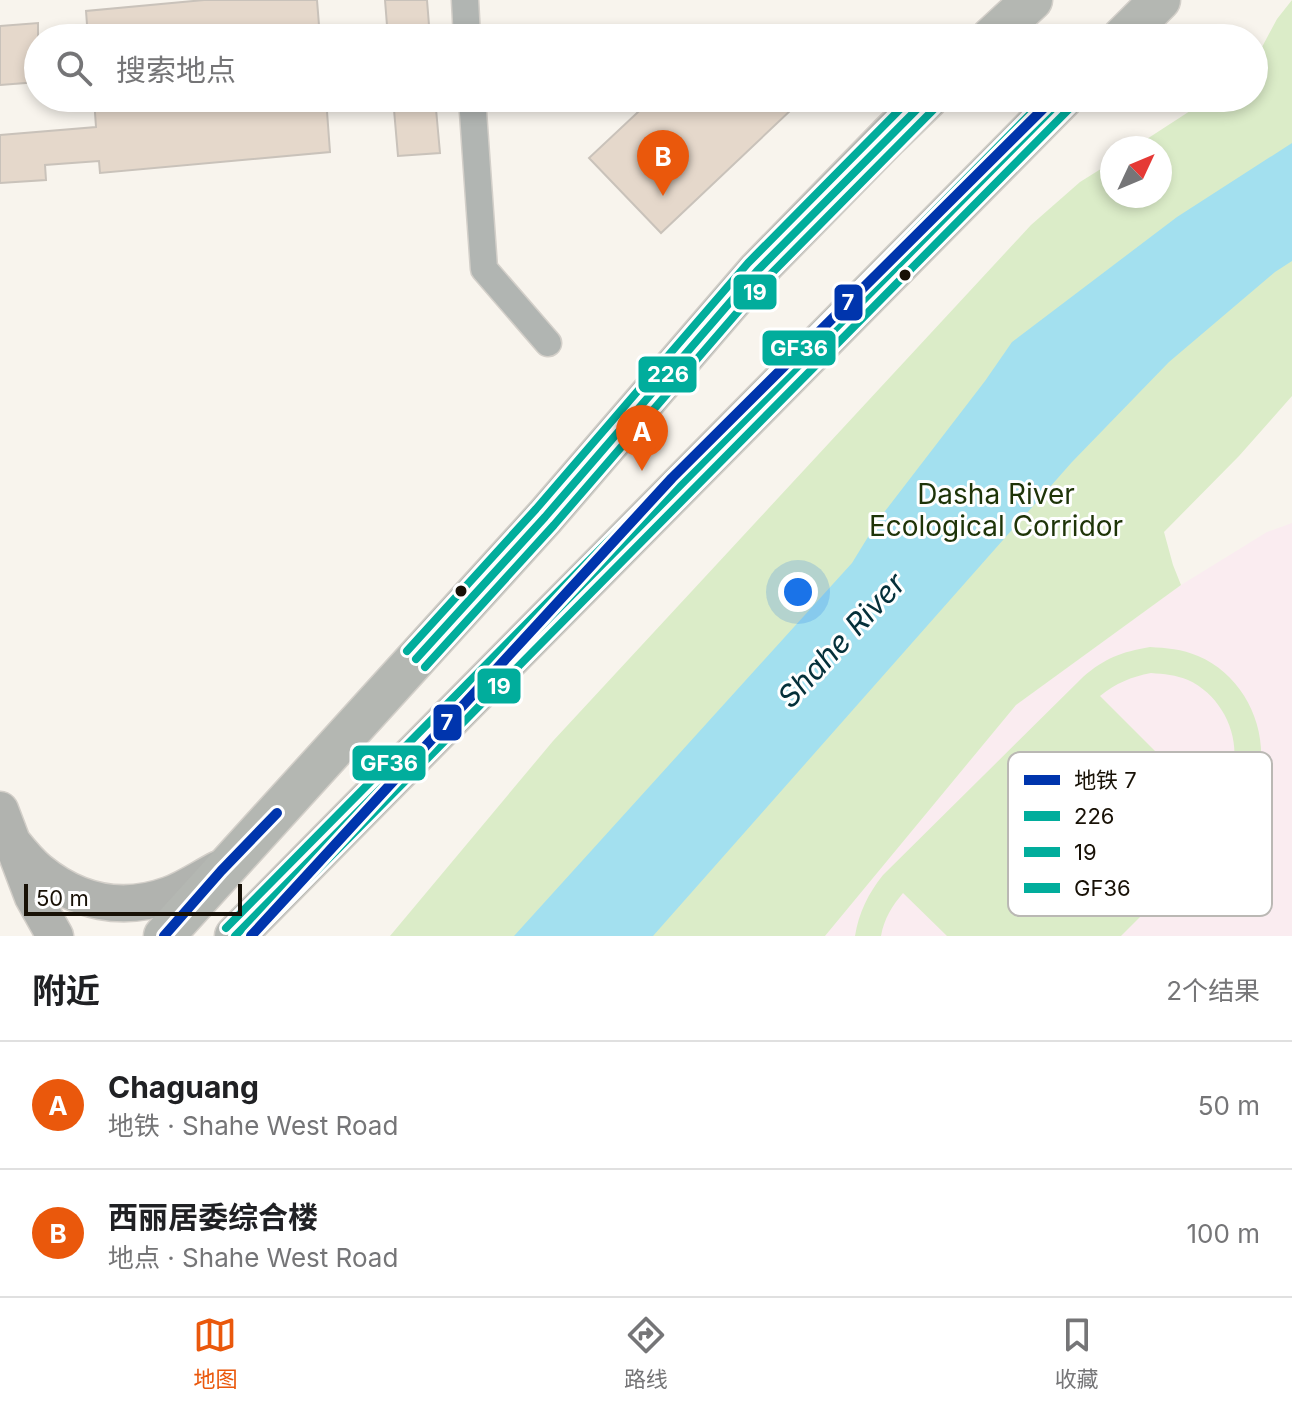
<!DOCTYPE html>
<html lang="zh">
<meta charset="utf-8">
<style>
body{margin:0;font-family:Inter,"Noto Sans SC",sans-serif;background:#f6f6f6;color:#202124}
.compass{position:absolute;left:1100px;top:136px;width:72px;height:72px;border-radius:50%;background:#fff;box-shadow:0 4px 12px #0003;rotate:46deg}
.scale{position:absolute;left:24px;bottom:20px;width:218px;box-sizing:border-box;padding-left:8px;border:4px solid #181106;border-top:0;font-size:22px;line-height:28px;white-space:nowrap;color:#181106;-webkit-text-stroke:6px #fff;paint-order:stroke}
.you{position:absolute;left:798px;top:592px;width:28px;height:28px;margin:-20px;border:6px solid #fff;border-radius:50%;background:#1a73e8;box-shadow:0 0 0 12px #1a73e833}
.badge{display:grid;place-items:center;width:52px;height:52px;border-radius:50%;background:#ea580c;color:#fff;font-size:26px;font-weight:700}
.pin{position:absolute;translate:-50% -66px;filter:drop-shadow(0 2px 4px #0008)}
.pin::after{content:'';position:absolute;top:42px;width:28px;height:24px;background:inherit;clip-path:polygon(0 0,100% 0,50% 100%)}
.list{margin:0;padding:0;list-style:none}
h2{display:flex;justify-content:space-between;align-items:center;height:104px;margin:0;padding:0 32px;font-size:34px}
h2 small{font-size:26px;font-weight:400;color:#757577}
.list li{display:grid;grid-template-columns:52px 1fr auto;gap:24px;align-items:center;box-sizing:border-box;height:128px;padding:0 32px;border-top:2px solid #e0e0e0}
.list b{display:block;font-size:30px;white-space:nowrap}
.list p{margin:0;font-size:26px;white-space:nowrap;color:#757577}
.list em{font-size:26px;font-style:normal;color:#757577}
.icon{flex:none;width:44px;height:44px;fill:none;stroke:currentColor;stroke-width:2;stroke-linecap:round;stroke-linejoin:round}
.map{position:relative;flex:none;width:1292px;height:936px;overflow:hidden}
.search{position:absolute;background:#fff;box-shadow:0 4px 12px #0003;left:24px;right:24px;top:24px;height:88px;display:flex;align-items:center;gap:20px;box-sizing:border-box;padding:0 28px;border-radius:44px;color:#757577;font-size:30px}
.sheet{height:360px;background:#fff}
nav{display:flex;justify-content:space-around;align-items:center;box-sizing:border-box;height:112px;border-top:2px solid #e0e0e0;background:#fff;font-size:22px;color:#757577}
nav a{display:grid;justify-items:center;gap:4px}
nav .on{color:#ea580c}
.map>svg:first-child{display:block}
.education{fill:#faecf0}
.green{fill:#dbecc8;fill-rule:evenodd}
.water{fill:#a3e0ef}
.building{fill:#e5d8cb;stroke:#c9c2ba;stroke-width:2}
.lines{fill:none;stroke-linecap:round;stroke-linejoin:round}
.street-casing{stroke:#d3cfc9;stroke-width:29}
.secondary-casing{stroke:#d3cfc9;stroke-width:39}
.primary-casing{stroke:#d3cfc9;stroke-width:43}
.street{stroke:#b1b5b2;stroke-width:26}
.secondary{stroke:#b1b3af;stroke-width:36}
.primary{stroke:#b4b7b2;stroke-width:40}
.bus-1-casing{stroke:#fff;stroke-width:14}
.bus-2-casing{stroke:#fff;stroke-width:14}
.bus-3-casing{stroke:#fff;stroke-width:14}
.bus-1{stroke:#01ad9c;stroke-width:8}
.bus-2{stroke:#01ad9c;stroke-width:8}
.bus-3{stroke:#01ad9c;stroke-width:8}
.metro-1-casing{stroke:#fff;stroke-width:16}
.metro-1{stroke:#0035ad;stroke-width:10}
.bus-dot{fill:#181106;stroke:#fff;stroke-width:3}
.labels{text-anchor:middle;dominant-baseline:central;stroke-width:6;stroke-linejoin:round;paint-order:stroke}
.park-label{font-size:28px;fill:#1e3408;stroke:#fff}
.water-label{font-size:30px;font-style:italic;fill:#04303a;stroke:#fff}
.key{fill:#fff;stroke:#bab8b4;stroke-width:2}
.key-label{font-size:22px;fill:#181106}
.line-badge{stroke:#fff;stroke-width:3}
.badge-label{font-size:22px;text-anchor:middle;font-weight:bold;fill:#fff}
</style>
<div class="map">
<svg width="1292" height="936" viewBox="0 0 1292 936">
<rect width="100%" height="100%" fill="#f8f4ed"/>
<!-- education -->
<path class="education" d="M 1292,523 L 1292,936 L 825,936 L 1016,705 L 1181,585 L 1267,532 Z"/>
<!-- green -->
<path class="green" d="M 1292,0 L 1292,396 L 1239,456 L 1164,532 L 1173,565 L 1181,585 L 1016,705 L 825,936 L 390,936 L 553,741 L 1031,225 L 1080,182 L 1112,162 L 1112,196 L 1160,196 L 1160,148 L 1133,148 L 1210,98 L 1254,98 L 1254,62 L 1277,19 Z
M 1150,647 C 1166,648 1182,649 1198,656 C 1246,676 1272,734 1257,784 C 1252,800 1242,813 1231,826 L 1121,936 L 947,936 L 903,893 C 892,906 884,919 881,936 L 855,936 C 859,912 868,894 883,875 L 1083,677 C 1105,658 1121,652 1150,647 ZM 1151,673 C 1164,674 1176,675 1188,680 C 1223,696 1243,739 1231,776 C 1228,788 1220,798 1212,808 L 1100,696 C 1116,683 1131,677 1151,673 Z"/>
<!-- water -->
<path class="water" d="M 1292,143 L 1292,261 L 1275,272 L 1169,362 L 1072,462 L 653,936 L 514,936 L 852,563 L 879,519 L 985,381 L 1012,342 L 1177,217 Z"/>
<!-- building -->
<path class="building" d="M 204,0 L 317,0 L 320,38 L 88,38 L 86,11 Z
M 385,0 L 427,0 L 430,38 L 388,38 Z
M 38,23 L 38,82 L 0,85 L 0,26 Z
M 94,98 L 326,98 L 330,152 L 100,173 L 99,161 L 45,165 L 46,180 L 0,183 L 0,135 L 96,127 Z
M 393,98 L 435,98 L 440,153 L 398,156 Z
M 653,98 L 780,98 L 791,110 L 661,233 L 589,158 Z"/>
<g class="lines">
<defs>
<path id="street" d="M 465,0 L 467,38
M 472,98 L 484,269 L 548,343"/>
<path id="secondary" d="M 0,810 L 33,897 L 55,936
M 13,843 C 21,853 29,863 39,871 C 77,902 122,912 169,895 C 186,889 203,877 219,869"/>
<path id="primary" d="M 991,38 L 1032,0
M 1122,38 L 1160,0
M 164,936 L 545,517 L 757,271 L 888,137 L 928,98
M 235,936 L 1063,98"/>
</defs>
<!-- street casing -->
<use href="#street" class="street-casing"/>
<!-- secondary casing -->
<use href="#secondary" class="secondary-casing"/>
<!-- primary casing -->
<use href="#primary" class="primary-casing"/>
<!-- street -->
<use href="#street" class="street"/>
<!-- secondary -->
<use href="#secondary" class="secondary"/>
<!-- primary -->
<use href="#primary" class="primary"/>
<defs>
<path id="bus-1" d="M 416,659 L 545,517 L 757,271 L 928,98
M 235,936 L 1063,98"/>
<path id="bus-2" d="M 425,667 L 554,525 L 766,279 L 936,107
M 252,936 L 1072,106"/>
<path id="bus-3" d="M 407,651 L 536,509 L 748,263 L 911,98
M 226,928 L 1046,98"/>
</defs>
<!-- bus-1 casing -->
<use href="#bus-1" class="bus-1-casing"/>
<!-- bus-2 casing -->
<use href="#bus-2" class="bus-2-casing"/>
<!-- bus-3 casing -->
<use href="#bus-3" class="bus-3-casing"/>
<!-- bus-1 -->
<use href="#bus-1" class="bus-1"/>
<!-- bus-2 -->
<use href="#bus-2" class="bus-2"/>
<!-- bus-3 -->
<use href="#bus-3" class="bus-3"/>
<defs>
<path id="metro-1" d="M 164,936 L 221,871 L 277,813
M 251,936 L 672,478 L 1054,98"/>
</defs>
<!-- metro-1 casing -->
<use href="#metro-1" class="metro-1-casing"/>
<!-- metro-1 -->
<use href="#metro-1" class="metro-1"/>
</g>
<!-- markers -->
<g class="bus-dot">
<circle cx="905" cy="275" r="7"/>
<circle cx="461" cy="591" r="7"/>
</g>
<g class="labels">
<!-- park labels -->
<g class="park-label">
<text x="996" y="494">Dasha River<tspan x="996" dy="32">Ecological Corridor</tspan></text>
</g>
<!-- water labels -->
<g class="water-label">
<text transform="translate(841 640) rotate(-47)">Shahe River</text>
</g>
</g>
<!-- legend -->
<rect x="1008" y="752" width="264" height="164" rx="12" class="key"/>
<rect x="1024" y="775" width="36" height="10" fill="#0035ad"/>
<rect x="1024" y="811" width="36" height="10" fill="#01ad9c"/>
<rect x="1024" y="847" width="36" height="10" fill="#01ad9c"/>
<rect x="1024" y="883" width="36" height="10" fill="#01ad9c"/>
<g class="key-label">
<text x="1074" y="788">地铁 7</text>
<text x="1074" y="824">226</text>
<text x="1074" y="860">19</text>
<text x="1074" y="896">GF36</text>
</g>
<g class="line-badge">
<rect x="732" y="273" width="46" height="38" rx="8" fill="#01ad9c"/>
<rect x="833" y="283" width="31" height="39" rx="8" fill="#0035ad"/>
<rect x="761" y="329" width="76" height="38" rx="8" fill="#01ad9c"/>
<rect x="637" y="355" width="61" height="39" rx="8" fill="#01ad9c"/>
<rect x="476" y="667" width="46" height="38" rx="8" fill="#01ad9c"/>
<rect x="432" y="703" width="31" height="39" rx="8" fill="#0035ad"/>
<rect x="351" y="744" width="76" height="38" rx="8" fill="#01ad9c"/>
</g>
<g class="badge-label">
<text x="755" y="300">19</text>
<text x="848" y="310">7</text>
<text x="799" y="356">GF36</text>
<text x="668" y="382">226</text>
<text x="499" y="694">19</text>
<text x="447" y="730">7</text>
<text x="389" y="771">GF36</text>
</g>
</svg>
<svg class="compass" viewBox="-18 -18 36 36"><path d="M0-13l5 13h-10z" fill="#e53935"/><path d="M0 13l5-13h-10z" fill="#757577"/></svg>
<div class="scale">50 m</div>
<div class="you"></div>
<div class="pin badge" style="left:642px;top:471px">A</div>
<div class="pin badge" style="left:663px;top:196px">B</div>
<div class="search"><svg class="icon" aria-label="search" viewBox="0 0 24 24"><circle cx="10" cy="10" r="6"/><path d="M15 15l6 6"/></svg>搜索地点</div>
</div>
<section class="sheet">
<h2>附近<small>2个结果</small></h2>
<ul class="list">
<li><span class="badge">A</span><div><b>Chaguang</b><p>地铁 · Shahe West Road</p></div><em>50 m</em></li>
<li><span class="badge">B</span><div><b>西丽居委综合楼</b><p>地点 · Shahe West Road</p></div><em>100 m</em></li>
</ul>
</section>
<nav>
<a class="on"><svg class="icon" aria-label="map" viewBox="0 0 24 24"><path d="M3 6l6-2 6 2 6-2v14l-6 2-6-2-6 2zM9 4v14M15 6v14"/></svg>地图</a>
<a><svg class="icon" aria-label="directions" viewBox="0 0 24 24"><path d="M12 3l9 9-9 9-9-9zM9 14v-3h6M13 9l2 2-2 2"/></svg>路线</a>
<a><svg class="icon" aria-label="saved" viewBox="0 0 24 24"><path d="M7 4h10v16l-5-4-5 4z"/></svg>收藏</a>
</nav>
